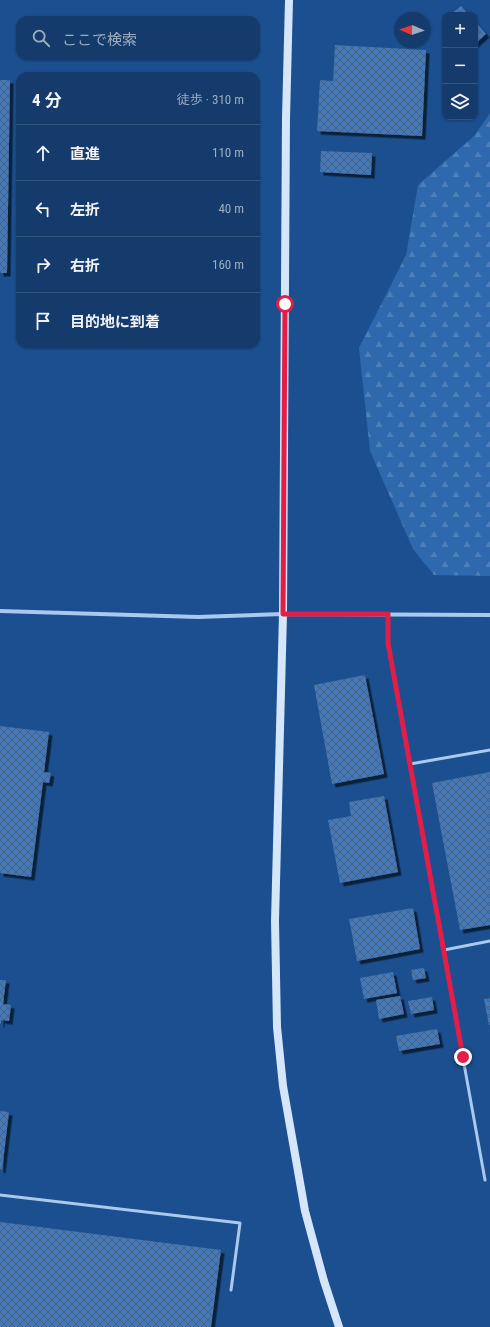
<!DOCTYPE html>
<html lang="ja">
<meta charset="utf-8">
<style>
body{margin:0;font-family:"Roboto Condensed","Noto Sans JP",sans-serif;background:#214673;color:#f1f3f6}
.controls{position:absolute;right:12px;top:12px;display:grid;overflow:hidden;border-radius:8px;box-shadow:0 1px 3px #0004}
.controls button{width:36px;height:36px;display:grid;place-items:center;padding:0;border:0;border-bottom:1px solid #33557e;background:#143b6b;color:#f1f3f6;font:20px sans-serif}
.compass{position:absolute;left:394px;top:12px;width:36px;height:36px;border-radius:50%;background:#143b6b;box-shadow:0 1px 3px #0004;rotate:272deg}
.stop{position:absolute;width:12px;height:12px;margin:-9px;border:3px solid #e11d48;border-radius:50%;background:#fff}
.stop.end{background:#e11d48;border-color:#fff;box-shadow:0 1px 4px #0008}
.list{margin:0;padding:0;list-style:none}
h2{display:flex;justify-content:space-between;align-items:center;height:52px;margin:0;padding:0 16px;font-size:17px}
h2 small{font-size:13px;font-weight:400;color:#9dadc1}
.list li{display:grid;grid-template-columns:26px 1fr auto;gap:12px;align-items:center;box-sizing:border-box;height:56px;padding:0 16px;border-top:1px solid #33557e}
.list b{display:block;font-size:15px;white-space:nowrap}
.list em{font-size:13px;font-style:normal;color:#9dadc1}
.icon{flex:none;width:22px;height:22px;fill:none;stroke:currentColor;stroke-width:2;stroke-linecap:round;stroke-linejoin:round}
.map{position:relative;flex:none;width:490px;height:1327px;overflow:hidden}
.search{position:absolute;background:#143b6b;box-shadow:0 1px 3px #0004;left:16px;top:16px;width:244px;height:44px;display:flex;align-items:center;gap:10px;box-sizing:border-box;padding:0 14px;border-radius:12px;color:#9dadc1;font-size:15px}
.panel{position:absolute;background:#143b6b;box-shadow:0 1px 3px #0004;left:16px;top:72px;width:244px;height:276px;border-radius:12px}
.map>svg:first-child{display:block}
.forest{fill:url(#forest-firs)}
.building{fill:url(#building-cross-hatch);filter:url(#shadow)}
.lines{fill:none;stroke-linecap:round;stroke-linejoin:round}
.lane{stroke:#a9c9ee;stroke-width:3}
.street{stroke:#a9c9ee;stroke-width:4}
.secondary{stroke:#d6e6fa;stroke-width:8}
.route{stroke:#e11d48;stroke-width:5}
</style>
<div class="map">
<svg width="490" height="1327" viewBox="0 0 490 1327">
<defs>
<pattern id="forest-firs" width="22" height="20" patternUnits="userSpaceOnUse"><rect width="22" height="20" fill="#2e69ad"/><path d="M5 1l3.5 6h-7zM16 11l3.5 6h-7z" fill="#4d80b9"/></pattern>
<pattern id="building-cross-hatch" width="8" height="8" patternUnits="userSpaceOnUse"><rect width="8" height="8" fill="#4478b7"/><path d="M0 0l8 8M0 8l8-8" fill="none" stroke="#486282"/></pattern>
<filter id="shadow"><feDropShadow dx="3.5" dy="3.5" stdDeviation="0" flood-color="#0009"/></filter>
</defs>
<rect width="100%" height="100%" fill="#1b4f8f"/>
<!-- forest -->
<path class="forest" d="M 490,113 L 490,576 L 434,575 L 413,549 L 370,451 L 359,348 L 406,255 L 418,185 L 475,135 Z"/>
<!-- building -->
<path class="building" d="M 461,6 L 469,15 L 450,15 Z
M 475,21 L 486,34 L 475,44 Z
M 335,45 L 426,50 L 422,136 L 317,131 L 320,80 L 333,81 Z
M 0,80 L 10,80 L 7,273 L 0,273 Z
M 321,151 L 372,153 L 371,175 L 320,172 Z
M 365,675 L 384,774 L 332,784 L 314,685 Z
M 0,726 L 49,732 L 44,772 L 51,773 L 49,783 L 43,782 L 31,877 L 0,873 Z
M 490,772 L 490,925 L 460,930 L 432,783 Z
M 384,796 L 398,872 L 340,883 L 328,820 L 351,816 L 349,802 Z
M 413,908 L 420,949 L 357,961 L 349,919 Z
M 424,968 L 426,978 L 413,980 L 411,970 Z
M 393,972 L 397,993 L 364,999 L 360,978 Z
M 0,980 L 6,980 L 3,1004 L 11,1005 L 9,1021 L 1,1020 L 1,1024 L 0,1024 Z
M 400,996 L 404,1014 L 379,1019 L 376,1000 Z
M 432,997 L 434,1010 L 411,1014 L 408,1001 Z
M 490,998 L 490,1025 L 489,1025 L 484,999 Z
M 437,1029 L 440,1044 L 399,1051 L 396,1036 Z
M 0,1111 L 9,1112 L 2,1170 L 0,1169 Z
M 0,1222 L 221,1250 L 211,1327 L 0,1327 Z"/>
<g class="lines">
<!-- lane -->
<path class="lane" d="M 388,614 L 388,643 L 485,1180
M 410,764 L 490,750
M 444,950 L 490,941
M 0,1195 L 240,1223 L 231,1290"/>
<!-- street -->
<path class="street" d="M 0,611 L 198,617 L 283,614 L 490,615"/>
<!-- secondary -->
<path class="secondary" d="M 289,0 L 286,118 L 283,614 L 275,921 L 277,1027 L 283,1086 L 305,1211 L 324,1281 L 339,1327"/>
</g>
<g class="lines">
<!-- route -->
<path class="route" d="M 285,304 L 283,614 L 388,614 L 388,643 L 463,1057"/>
</g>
</svg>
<div class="controls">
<button>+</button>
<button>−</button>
<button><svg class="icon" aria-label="layers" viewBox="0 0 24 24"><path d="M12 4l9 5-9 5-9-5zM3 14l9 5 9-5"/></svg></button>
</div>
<svg class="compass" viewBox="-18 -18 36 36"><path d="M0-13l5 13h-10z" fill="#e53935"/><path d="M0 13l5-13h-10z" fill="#9dadc1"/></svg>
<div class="stop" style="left:285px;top:304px"></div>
<div class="stop end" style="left:463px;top:1057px"></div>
<div class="search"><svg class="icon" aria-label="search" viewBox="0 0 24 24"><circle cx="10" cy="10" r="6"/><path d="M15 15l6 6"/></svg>ここで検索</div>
<section class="panel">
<h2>4 分<small>徒歩 · 310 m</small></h2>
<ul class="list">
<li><svg class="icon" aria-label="ahead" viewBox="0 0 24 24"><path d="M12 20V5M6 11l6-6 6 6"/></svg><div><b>直進</b></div><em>110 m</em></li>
<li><svg class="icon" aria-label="left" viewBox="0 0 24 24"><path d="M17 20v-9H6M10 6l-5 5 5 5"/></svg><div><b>左折</b></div><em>40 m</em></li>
<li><svg class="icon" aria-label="right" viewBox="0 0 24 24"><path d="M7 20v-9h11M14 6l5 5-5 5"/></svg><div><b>右折</b></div><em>160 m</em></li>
<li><svg class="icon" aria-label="arrive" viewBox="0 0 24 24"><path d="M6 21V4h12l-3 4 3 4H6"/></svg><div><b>目的地に到着</b></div></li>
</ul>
</section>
</div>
